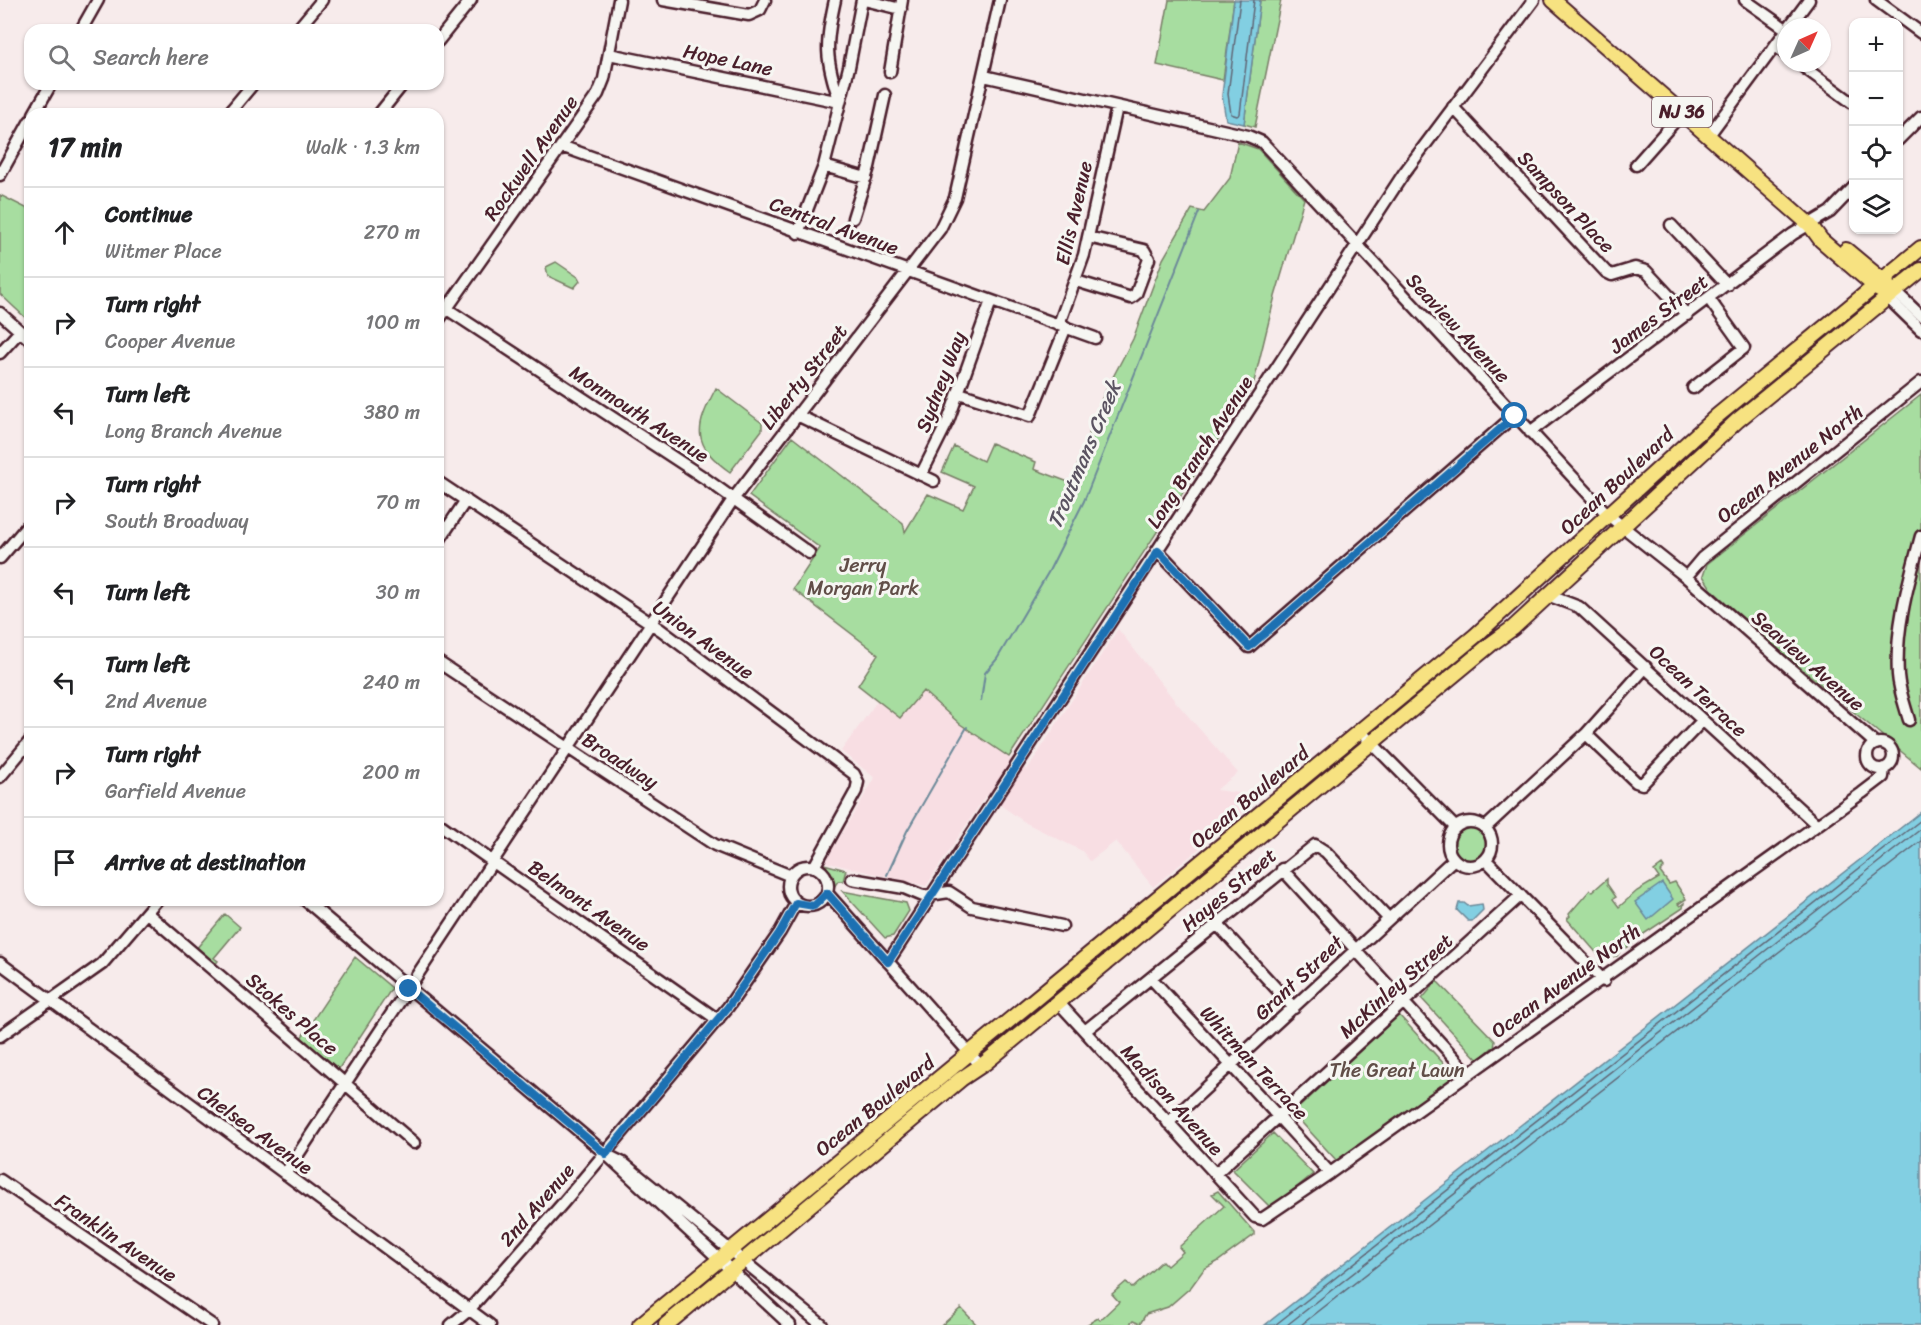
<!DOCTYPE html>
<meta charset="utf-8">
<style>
body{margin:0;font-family:Sriracha,sans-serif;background:#f6f6f6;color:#202124}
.controls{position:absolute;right:18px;top:18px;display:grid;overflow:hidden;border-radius:12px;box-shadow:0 2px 4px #0004}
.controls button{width:54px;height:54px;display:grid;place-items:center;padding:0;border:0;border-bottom:2px solid #e0e0e0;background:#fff;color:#202124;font:30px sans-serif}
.compass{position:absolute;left:1777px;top:18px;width:54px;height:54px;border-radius:50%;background:#fff;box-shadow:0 2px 4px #0004;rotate:45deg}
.stop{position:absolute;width:18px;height:18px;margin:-14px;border:4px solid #1f6fb2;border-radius:50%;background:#fff}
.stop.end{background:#1f6fb2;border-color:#fff;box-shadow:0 2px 6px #0008}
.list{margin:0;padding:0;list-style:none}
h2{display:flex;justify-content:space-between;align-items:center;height:78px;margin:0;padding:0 24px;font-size:26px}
h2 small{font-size:20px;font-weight:400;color:#757577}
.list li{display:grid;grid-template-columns:39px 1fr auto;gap:18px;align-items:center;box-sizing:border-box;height:90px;padding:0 24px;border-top:2px solid #e0e0e0}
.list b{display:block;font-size:22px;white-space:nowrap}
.list p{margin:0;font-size:20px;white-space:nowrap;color:#757577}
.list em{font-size:20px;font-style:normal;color:#757577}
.icon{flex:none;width:33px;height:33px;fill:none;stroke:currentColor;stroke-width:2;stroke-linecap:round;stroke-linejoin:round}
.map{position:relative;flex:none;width:1921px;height:1325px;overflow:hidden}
.search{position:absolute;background:#fff;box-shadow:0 2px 4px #0004;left:24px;top:24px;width:420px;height:66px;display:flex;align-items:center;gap:15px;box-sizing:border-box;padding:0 21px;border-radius:18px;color:#757577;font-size:22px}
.panel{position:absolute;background:#fff;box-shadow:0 2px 4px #0004;left:24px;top:108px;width:420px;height:798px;border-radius:18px}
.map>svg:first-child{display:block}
.built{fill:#f8dee3}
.green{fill:#a7dda0;stroke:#787e66;stroke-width:1.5}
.water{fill:#82cfe2;stroke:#6c8999;stroke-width:1.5}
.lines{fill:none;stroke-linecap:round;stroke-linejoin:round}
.shore{stroke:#606574;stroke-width:1.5}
.stream{stroke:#6c8999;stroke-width:2}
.minor-casing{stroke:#4a1f2b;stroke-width:15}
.major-casing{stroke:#4a1f2b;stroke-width:18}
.minor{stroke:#f6f6f2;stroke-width:10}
.major{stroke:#f7e281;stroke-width:14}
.route{stroke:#1f6fb2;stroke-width:8}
.labels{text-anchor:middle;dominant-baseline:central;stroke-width:6;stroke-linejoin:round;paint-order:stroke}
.shield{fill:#f6f6f2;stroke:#7e6067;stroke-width:1.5}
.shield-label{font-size:18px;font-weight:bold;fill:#4a1f2b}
.street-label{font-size:20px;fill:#4a1f2b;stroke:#f6f6f2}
.park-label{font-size:20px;fill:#614e48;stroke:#f6f6f2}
.water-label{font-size:21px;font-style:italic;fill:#5b5462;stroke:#f6f6f2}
</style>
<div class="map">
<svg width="1921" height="1325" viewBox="0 0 1921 1325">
<rect width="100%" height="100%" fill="#f7ebeb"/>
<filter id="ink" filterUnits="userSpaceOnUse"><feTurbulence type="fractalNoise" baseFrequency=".0167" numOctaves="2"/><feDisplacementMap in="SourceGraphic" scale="12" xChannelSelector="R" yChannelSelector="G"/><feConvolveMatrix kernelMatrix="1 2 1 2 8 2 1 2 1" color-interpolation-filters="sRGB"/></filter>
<g filter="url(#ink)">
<!-- built -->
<path class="built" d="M 1118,629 L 1175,701 L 1238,773 L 1216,790 L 1262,796 L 1153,887 L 1116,841 L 1090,861 L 1082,851 L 1026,823 L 986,795 L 926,886 L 825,862 L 875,778 L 841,751 L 878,700 L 900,718 L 923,691 L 960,724 L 1027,770 Z"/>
<!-- green -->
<path class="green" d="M 1169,0 L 1234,0 L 1223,80 L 1157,65 Z
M 1260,0 L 1281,0 L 1255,127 L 1244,124 Z
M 1238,142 L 1258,149 L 1304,199 L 1274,300 L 1253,386 L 1009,757 L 960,724 L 923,691 L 900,718 L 858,685 L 878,654 L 793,589 L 820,548 L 749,496 L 792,437 L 903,523 L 905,532 L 928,494 L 963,509 L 974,486 L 942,472 L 954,446 L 983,461 L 991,443 L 1036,462 L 1034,469 L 1071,483 L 1103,396 L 1133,339 L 1163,259 L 1192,209 L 1204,212 L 1230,178 Z
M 0,195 L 30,210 L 30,322 L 0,294 Z
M 556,262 L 578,277 L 580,281 L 574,288 L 548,276 L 546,267 Z
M 716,388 L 762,423 L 762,430 L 730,472 C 691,444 695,428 716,388 Z
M 1921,395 L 1921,768 L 1772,644 L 1712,590 L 1703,576 L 1707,564 Z
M1452 844a18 18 0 1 1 36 0a18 18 0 1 1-36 0Z
M 824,864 L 846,870 L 843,881 L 838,881 L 834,887 Z
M 1662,865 L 1664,868 L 1660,872 L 1669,884 L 1675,882 L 1686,899 L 1678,904 L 1680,906 L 1684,903 L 1683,908 L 1633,941 L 1632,945 L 1620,951 L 1617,956 L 1601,958 L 1567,919 L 1570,916 L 1569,914 L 1590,890 L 1593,891 L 1607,879 L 1607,884 L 1616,897 L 1613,899 L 1619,907 L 1637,891 L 1659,878 L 1654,871 Z
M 842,891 L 906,903 L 909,911 L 893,936 L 885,938 Z
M 225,914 L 240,927 L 214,958 L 218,961 L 215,965 L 196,949 Z
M 355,957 L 392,988 L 338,1070 L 301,1038 Z
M 1437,981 L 1495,1041 L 1494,1049 L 1492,1048 L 1478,1060 L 1422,999 Z
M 1399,1015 L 1456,1077 L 1337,1161 L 1293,1113 Z
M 1273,1133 L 1313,1174 L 1271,1208 L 1233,1170 Z
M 1218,1191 L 1254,1232 L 1254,1235 L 1217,1262 L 1204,1269 L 1191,1287 L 1168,1307 L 1146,1314 L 1140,1324 L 1133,1321 L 1129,1325 L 1086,1325 L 1098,1318 L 1100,1320 L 1119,1302 L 1112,1294 L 1126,1282 L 1133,1288 L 1162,1261 L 1167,1266 L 1183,1252 L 1179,1247 L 1224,1206 L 1212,1194 Z
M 961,1308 L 977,1325 L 942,1325 Z"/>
<!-- water -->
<path class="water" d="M 1234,0 L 1260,0 L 1244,124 L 1226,120 L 1222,95 Z
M 1921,812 L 1921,1325 L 1265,1325 Z
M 1662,883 L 1673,899 L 1648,920 L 1635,902 Z
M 1459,903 L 1464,903 L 1468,906 L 1482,904 L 1483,910 L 1472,921 L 1468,921 L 1457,910 Z"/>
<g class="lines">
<!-- shore -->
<path class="shore" d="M 1240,0 L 1228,94 L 1231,114 L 1237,116 L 1240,114 L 1254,0
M 1275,1325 L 1921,820
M 1287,1325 L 1921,829
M 1301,1325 L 1921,841"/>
<!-- stream -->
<path class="stream" d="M 981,701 L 985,673 L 997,659 L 1049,571 L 1084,501 L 1199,212
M 887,875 L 907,831 L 967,727"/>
<defs>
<path id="minor" d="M 663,0 L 749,15 L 760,10 L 765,0
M 835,0 C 825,44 825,59 840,102
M 864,0 L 901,9
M 1745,0 L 1786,29
M 1876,0 L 1921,33
M 1789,27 L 1809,0
M 81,30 L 98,0
M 297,30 L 322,0
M 438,41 L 471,0
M 1775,46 L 1786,54
M 609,54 L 840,102
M 1798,63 L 1854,104
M 890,72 L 902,0
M 984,76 L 1248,136 L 1262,142 L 1608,515 L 1686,577 L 1876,744
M 1453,107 L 1606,272 L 1612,275 L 1635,268 L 1646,271 L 1687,315
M 34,114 L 51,84
M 228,114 L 253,84
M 379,114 L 403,84
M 1709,135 L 1786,31
M 1898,140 L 1921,117
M 561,146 L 1095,338
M 1636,165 L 1682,113
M 824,166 L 866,178
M 0,175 L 30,121
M 853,218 L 869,167 L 885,95
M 1671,225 L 1727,285
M 798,233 L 824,166 L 849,67 L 862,0
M 1076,281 L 1131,298 L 1136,294 L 1149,259 L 1144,250 L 1088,237
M 1895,291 L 1921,316
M 1887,297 L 1921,330
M 447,309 L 703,477 L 809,553
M 0,313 L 30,340
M 438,321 L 598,94 L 604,79 L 619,0
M 1059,324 L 1084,255 L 1117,107
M 0,353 L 20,331
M 1693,388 L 1744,348 L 1709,299
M 959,393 L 1030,416 L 1066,327
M 797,415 L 934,481
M 1530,432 L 1793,234 L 1830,212 L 1854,187
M 921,475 L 948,421 L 991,301
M 438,482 L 661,630 L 854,774 L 858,782 L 856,791 L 814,867
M 438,542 L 466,500
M 1158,551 L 1249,647 L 1515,415
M 0,558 L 30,523
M 1686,577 L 1702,558 L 1921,382
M 1550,596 L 1579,607 L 1816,824
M 438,662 L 715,845 L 791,876
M 1909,720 C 1905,706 1899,690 1898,675 C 1895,627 1909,581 1921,536
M 1360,731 L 1455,827
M 1586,734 L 1636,782 L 1642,784 L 1702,721
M1867 756a13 13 0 1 1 26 0a13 13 0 1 1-26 0Z
M 0,777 L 30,741
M1448 844a22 22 0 1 1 44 0a22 22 0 1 1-44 0Z
M 438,823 L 718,1020
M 1486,827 L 1586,734 L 1646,667
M 1486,860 L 1604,981
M788 886a20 20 0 1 1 40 0a20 20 0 1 1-40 0Z
M 1282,869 L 1469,1074
M 852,879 L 904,888 L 923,896 L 949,892 L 972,907 L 1062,926
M 827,893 L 981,1066
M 305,900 L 606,1154 L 790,1325
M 147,913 L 414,1143
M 1217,924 L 1294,1008
M 888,962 L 1404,173 L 1534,0
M 0,963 L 490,1325
M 1151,978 L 1330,1173
M 1058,1002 L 1255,1217 L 1262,1219 L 1330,1173 L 1862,793 L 1883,777 L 1884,768
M 1085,1031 L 1315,845 L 1326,852 L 1389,919
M 0,1036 L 102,964 L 157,900
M 1168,1123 L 1454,859
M 611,1157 L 623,1163 L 822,1325
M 285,1174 L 734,498 L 940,229 L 955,198 L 1000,0
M 1215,1174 L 1520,896
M 0,1180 L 212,1325
M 451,1325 L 469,1310 L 563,1203 L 728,1007 L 780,932 L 796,903"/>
<path id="major" d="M 1553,0 L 1810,225 L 1821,240 L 1879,290
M 1846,250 L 1887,284
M 640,1325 L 1475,636 L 1717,416 L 1921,248
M 666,1325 L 961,1079 L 985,1063 L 1491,644 L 1513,628 L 1738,420 L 1921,270"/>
</defs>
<!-- minor casing -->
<use href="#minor" class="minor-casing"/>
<!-- major casing -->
<use href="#major" class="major-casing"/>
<!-- minor -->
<use href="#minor" class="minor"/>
<!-- major -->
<use href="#major" class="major"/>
</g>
</g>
<g class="lines" filter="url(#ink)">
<!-- route -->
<path class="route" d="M 409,989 L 606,1154 L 728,1007 L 780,932 L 796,903 L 814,906 L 827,893 L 888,962 L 1158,551 L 1249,647 L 1515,416"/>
</g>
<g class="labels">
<!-- shield labels -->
<rect class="shield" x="1652" y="97" width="60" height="30" rx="4.5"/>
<g class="shield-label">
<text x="1682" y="112">NJ 36</text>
</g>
<!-- street labels -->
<g class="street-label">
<text transform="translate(728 60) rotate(12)">Hope Lane</text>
<text transform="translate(531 158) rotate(-55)">Rockwell Avenue</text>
<text transform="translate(1566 202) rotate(47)">Sampson Place</text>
<text transform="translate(1074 213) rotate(-77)">Ellis Avenue</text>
<text transform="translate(834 226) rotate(20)">Central Avenue</text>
<text transform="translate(1659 314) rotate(-37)">James Street</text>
<text transform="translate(1458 328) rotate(47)">Seaview Avenue</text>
<text transform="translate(804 377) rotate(-52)">Liberty Street</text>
<text transform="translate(941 382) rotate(-69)">Sydney Way</text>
<text transform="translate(639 414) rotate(33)">Monmouth Avenue</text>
<text transform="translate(1200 452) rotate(-57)">Long Branch Avenue</text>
<text transform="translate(1790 464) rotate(-38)">Ocean Avenue North</text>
<text transform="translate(1617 481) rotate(-43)">Ocean Boulevard</text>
<text transform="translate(703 640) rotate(36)">Union Avenue</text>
<text transform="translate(1808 661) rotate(41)">Seaview Avenue</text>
<text transform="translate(1698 691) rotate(43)">Ocean Terrace</text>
<text transform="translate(620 761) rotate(33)">Broadway</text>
<text transform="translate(1250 797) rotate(-40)">Ocean Boulevard</text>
<text transform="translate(1229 890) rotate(-40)">Hayes Street</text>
<text transform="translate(589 906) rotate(35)">Belmont Avenue</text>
<text transform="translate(1299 978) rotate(-43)">Grant Street</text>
<text transform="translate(1566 981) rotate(-36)">Ocean Avenue North</text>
<text transform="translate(1396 986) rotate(-42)">McKinley Street</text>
<text transform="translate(292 1014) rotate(41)">Stokes Place</text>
<text transform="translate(1254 1063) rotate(47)">Whitman Terrace</text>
<text transform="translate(1172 1100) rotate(48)">Madison Avenue</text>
<text transform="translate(875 1106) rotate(-39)">Ocean Boulevard</text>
<text transform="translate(255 1130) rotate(36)">Chelsea Avenue</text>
<text transform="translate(537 1205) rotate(-49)">2nd Avenue</text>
<text transform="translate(116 1238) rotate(34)">Franklin Avenue</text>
</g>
<!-- park labels -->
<g class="park-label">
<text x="863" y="565">Jerry<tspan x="863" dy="23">Morgan Park</tspan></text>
<text x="1397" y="1070">The Great Lawn</text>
</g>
<!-- water labels -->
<g class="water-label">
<text transform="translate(1084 455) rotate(-67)">Troutmans Creek</text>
</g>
</g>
</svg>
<div class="controls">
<button>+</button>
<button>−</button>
<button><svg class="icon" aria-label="locate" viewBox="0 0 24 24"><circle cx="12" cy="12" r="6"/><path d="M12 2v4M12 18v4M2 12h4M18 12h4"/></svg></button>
<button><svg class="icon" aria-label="layers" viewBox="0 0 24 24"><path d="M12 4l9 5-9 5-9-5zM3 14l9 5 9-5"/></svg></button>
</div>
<svg class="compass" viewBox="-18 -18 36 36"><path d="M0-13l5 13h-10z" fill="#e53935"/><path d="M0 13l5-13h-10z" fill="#757577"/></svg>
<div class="stop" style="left:1515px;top:416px"></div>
<div class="stop end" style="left:409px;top:989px"></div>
<div class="search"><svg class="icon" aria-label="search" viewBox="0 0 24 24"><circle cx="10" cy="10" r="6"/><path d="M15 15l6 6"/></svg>Search here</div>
<section class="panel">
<h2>17 min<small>Walk · 1.3 km</small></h2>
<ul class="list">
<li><svg class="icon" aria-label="ahead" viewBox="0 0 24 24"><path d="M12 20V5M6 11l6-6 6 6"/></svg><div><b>Continue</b><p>Witmer Place</p></div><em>270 m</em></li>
<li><svg class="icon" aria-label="right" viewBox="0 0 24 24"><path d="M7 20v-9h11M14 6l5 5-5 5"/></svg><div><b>Turn right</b><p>Cooper Avenue</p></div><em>100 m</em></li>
<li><svg class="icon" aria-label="left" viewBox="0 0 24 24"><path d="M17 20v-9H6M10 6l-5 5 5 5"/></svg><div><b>Turn left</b><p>Long Branch Avenue</p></div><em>380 m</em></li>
<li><svg class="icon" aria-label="right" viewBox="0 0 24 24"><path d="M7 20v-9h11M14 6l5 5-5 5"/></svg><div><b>Turn right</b><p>South Broadway</p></div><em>70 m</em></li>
<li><svg class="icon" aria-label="left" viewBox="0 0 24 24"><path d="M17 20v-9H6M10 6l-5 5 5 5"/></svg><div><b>Turn left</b></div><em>30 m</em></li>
<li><svg class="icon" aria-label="left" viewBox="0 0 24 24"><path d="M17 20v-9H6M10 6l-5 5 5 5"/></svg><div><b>Turn left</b><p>2nd Avenue</p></div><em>240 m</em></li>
<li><svg class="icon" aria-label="right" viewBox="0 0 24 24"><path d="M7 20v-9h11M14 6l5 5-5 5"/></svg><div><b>Turn right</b><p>Garfield Avenue</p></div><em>200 m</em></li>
<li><svg class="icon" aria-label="arrive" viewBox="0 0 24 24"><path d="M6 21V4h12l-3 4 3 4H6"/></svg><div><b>Arrive at destination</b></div></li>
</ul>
</section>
</div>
